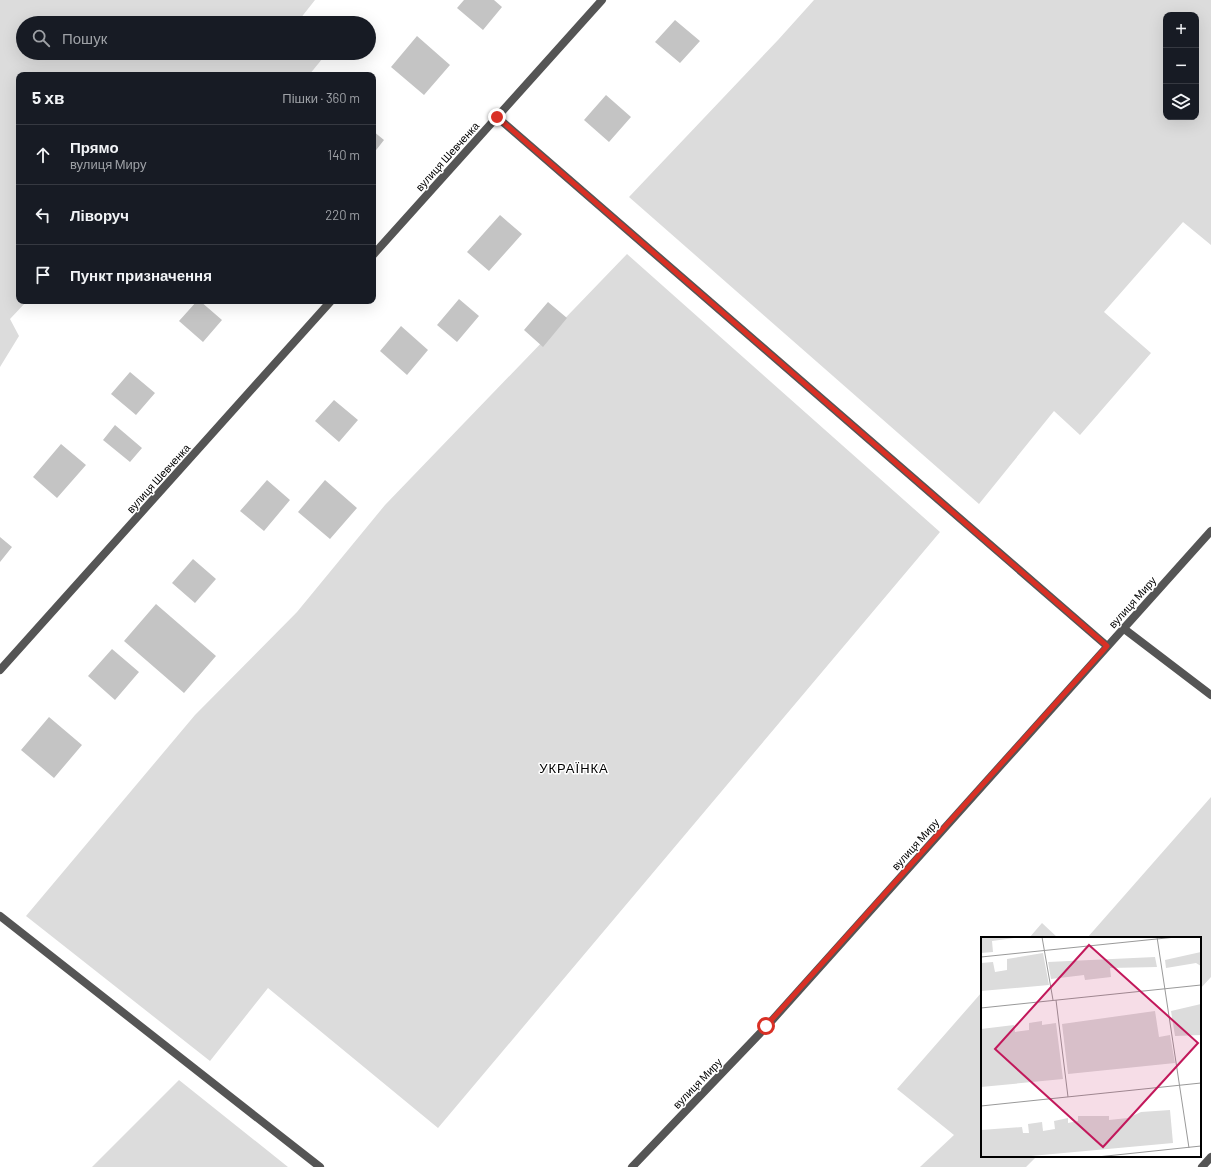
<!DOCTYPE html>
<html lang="uk">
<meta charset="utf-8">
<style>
body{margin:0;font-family:Barlow,sans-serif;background:#242831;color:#f1f3f6}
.controls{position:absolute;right:12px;top:12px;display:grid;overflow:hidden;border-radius:8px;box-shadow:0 4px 16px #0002}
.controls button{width:36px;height:36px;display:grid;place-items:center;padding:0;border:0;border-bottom:1px solid #363941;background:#171b24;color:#f1f3f6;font:20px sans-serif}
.stop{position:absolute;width:12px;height:12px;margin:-9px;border:3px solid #d93025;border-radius:50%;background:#fff}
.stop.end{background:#d93025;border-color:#fff;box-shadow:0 1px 4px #0008}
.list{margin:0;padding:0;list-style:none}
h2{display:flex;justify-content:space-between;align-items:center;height:52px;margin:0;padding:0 16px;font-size:17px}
h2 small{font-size:13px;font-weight:400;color:#9ea1a6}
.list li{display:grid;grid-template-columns:26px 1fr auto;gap:12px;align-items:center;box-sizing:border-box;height:60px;padding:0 16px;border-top:1px solid #363941}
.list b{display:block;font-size:15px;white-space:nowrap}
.list p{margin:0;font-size:13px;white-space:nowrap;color:#9ea1a6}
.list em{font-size:13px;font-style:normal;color:#9ea1a6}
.icon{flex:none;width:22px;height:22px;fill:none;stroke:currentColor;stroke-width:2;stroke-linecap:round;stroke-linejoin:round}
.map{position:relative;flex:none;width:1211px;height:1167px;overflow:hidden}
.search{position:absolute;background:#171b24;box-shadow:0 4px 16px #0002;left:16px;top:16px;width:360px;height:44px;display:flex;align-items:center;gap:10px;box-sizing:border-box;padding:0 14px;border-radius:22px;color:#9ea1a6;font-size:15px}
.panel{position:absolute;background:#171b24;box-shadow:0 4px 16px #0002;left:16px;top:72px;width:360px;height:232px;border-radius:8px}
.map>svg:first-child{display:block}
.green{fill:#dcdcdc;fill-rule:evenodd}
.building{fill:#c4c4c4}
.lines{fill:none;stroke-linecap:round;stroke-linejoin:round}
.street{stroke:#555;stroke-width:8}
.route{stroke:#d93025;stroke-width:5}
.labels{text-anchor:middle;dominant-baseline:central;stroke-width:3;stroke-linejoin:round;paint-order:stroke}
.street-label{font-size:11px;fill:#000;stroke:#fff}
.quarter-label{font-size:13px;letter-spacing:1px;fill:#000;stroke:#fff}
.inset-road{fill:none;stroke:#999;stroke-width:1}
.view{fill:#c2185b;fill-opacity:0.15;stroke:#c2185b;stroke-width:2}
.inset-edge{fill:none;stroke:#000;stroke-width:2}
</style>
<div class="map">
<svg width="1211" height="1167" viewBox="0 0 1211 1167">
<rect width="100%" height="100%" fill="#fff"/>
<!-- green -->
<path class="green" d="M 0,0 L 315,0 L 300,19 L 304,23 L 23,23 L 23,53 L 327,53 L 309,75 L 19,75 L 19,301 L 27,301 L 10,319 L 19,336 L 0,367 Z
M 814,0 L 1211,0 L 1211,245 L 1183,222 L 1104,312 L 1151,353 L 1080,435 L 1054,411 L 979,504 L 629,197 L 778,40 ZM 1166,15 L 1196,15 L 1196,117 L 1166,117 Z
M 627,254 L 940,532 L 438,1128 L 268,988 L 210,1061 L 26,916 L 195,715 L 297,612 L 385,505 Z
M 1211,797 L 1211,977 L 1200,989 L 1200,938 L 1087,938 Z
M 1042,923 L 1058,938 L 1029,938 Z
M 982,992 L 982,1156 L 1037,1156 L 1026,1167 L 920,1167 L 954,1135 L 897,1089 Z
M 179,1080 L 288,1167 L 92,1167 Z"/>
<!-- building -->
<path class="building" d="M 464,0 L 494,0 L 502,7 L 483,30 L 457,8 Z
M 675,20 L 700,41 L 680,63 L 655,42 Z
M 417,36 L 450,65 L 424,95 L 391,67 Z
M 606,95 L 631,117 L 609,142 L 584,120 Z
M 373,131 L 384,140 L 373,154 Z
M 500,215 L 522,234 L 489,271 L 467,252 Z
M 459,299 L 479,316 L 457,342 L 437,325 Z
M 197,301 L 200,301 L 222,320 L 203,342 L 179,321 Z
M 548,302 L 567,318 L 543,347 L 524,330 Z
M 401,326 L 428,350 L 407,375 L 380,351 Z
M 130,372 L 155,393 L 136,415 L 111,394 Z
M 334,400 L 358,420 L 339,442 L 315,421 Z
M 115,425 L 142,448 L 130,462 L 103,440 Z
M 61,444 L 86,465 L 57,498 L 33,477 Z
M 267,480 L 290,500 L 264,531 L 240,511 Z
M 325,480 L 357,508 L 330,539 L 298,512 Z
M 0,537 L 12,547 L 0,562 Z
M 193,559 L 216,579 L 195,603 L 172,583 Z
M 156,604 L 216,656 L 184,693 L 124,641 Z
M 112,649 L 139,672 L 115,700 L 88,676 Z
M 49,717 L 82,745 L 54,778 L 21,750 Z"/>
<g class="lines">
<!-- street -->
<path class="street" d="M 497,117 L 1107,646
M 373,255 L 602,0
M 1123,628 L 1211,695
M 0,670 L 331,301
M 0,916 L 320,1167
M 632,1167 L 767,1026 L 1211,531
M 1202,1167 L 1211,1157"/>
</g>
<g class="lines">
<!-- route -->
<path class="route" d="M 497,117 L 1107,646 L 766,1026"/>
</g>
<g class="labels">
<!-- street labels -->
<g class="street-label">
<text transform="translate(447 156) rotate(-48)">вулиця Шевченка</text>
<text transform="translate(158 478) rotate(-48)">вулиця Шевченка</text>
<text transform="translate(1132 602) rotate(-48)">вулиця Миру</text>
<text transform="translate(915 844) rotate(-48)">вулиця Миру</text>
<text transform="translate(697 1083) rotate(-46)">вулиця Миру</text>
</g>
<!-- quarter labels -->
<g class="quarter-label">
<text x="574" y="768">УКРАЇНКА</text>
</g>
</g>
<!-- overview -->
<g transform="translate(981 937)">
<rect width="220" height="220" fill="#fff"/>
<path d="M 0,0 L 40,0 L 11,4 L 12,15 L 0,16 ZM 220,15 L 220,29 L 215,26 L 185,31 L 184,23 ZM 62,16 L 68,48 L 0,54 L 0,26 L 12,25 L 14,35 L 26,33 L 26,22 ZM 174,20 L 176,30 L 129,31 L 130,40 L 104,43 L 103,38 L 70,42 L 67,25 ZM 220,67 L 220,98 L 194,99 L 190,74 ZM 174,74 L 178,100 L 189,98 L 194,126 L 87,137 L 81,87 ZM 61,84 L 61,88 L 75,86 L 82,142 L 0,150 L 0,92 L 33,88 L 34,95 L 48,93 L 48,86 ZM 189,173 L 192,206 L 39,220 L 0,220 L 0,193 L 41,190 L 42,196 L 48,196 L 47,187 L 61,185 L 62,194 L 74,192 L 73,184 L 87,181 L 87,186 L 97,184 L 97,179 L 128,179 L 128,183 L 147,181 L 160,175 Z" fill="#dcdcdc"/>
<path class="inset-road" d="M 61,0 L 72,63M 176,0 L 208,211M 0,20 L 195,0M 75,63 L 87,160M 0,71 L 220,48M 0,169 L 220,146M 116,220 L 220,209"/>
<path class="view" d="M 108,8 L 217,106 L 122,210 L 14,112 Z"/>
<rect width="220" height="220" class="inset-edge"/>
</g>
</svg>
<div class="controls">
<button>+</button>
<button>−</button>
<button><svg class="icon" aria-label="layers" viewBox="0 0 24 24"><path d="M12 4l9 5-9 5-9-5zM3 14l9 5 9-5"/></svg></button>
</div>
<div class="stop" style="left:766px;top:1026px"></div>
<div class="stop end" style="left:497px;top:117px"></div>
<div class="search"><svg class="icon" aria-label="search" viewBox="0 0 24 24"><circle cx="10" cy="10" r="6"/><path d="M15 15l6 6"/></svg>Пошук</div>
<section class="panel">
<h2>5 хв<small>Пішки · 360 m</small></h2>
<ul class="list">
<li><svg class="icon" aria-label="ahead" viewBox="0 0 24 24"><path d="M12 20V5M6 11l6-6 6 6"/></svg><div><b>Прямо</b><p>вулиця Миру</p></div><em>140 m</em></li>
<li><svg class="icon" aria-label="left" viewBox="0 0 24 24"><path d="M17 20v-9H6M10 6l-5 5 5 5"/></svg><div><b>Ліворуч</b></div><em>220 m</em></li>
<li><svg class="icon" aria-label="arrive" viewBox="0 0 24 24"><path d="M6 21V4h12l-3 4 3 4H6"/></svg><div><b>Пункт призначення</b></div></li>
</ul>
</section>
</div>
